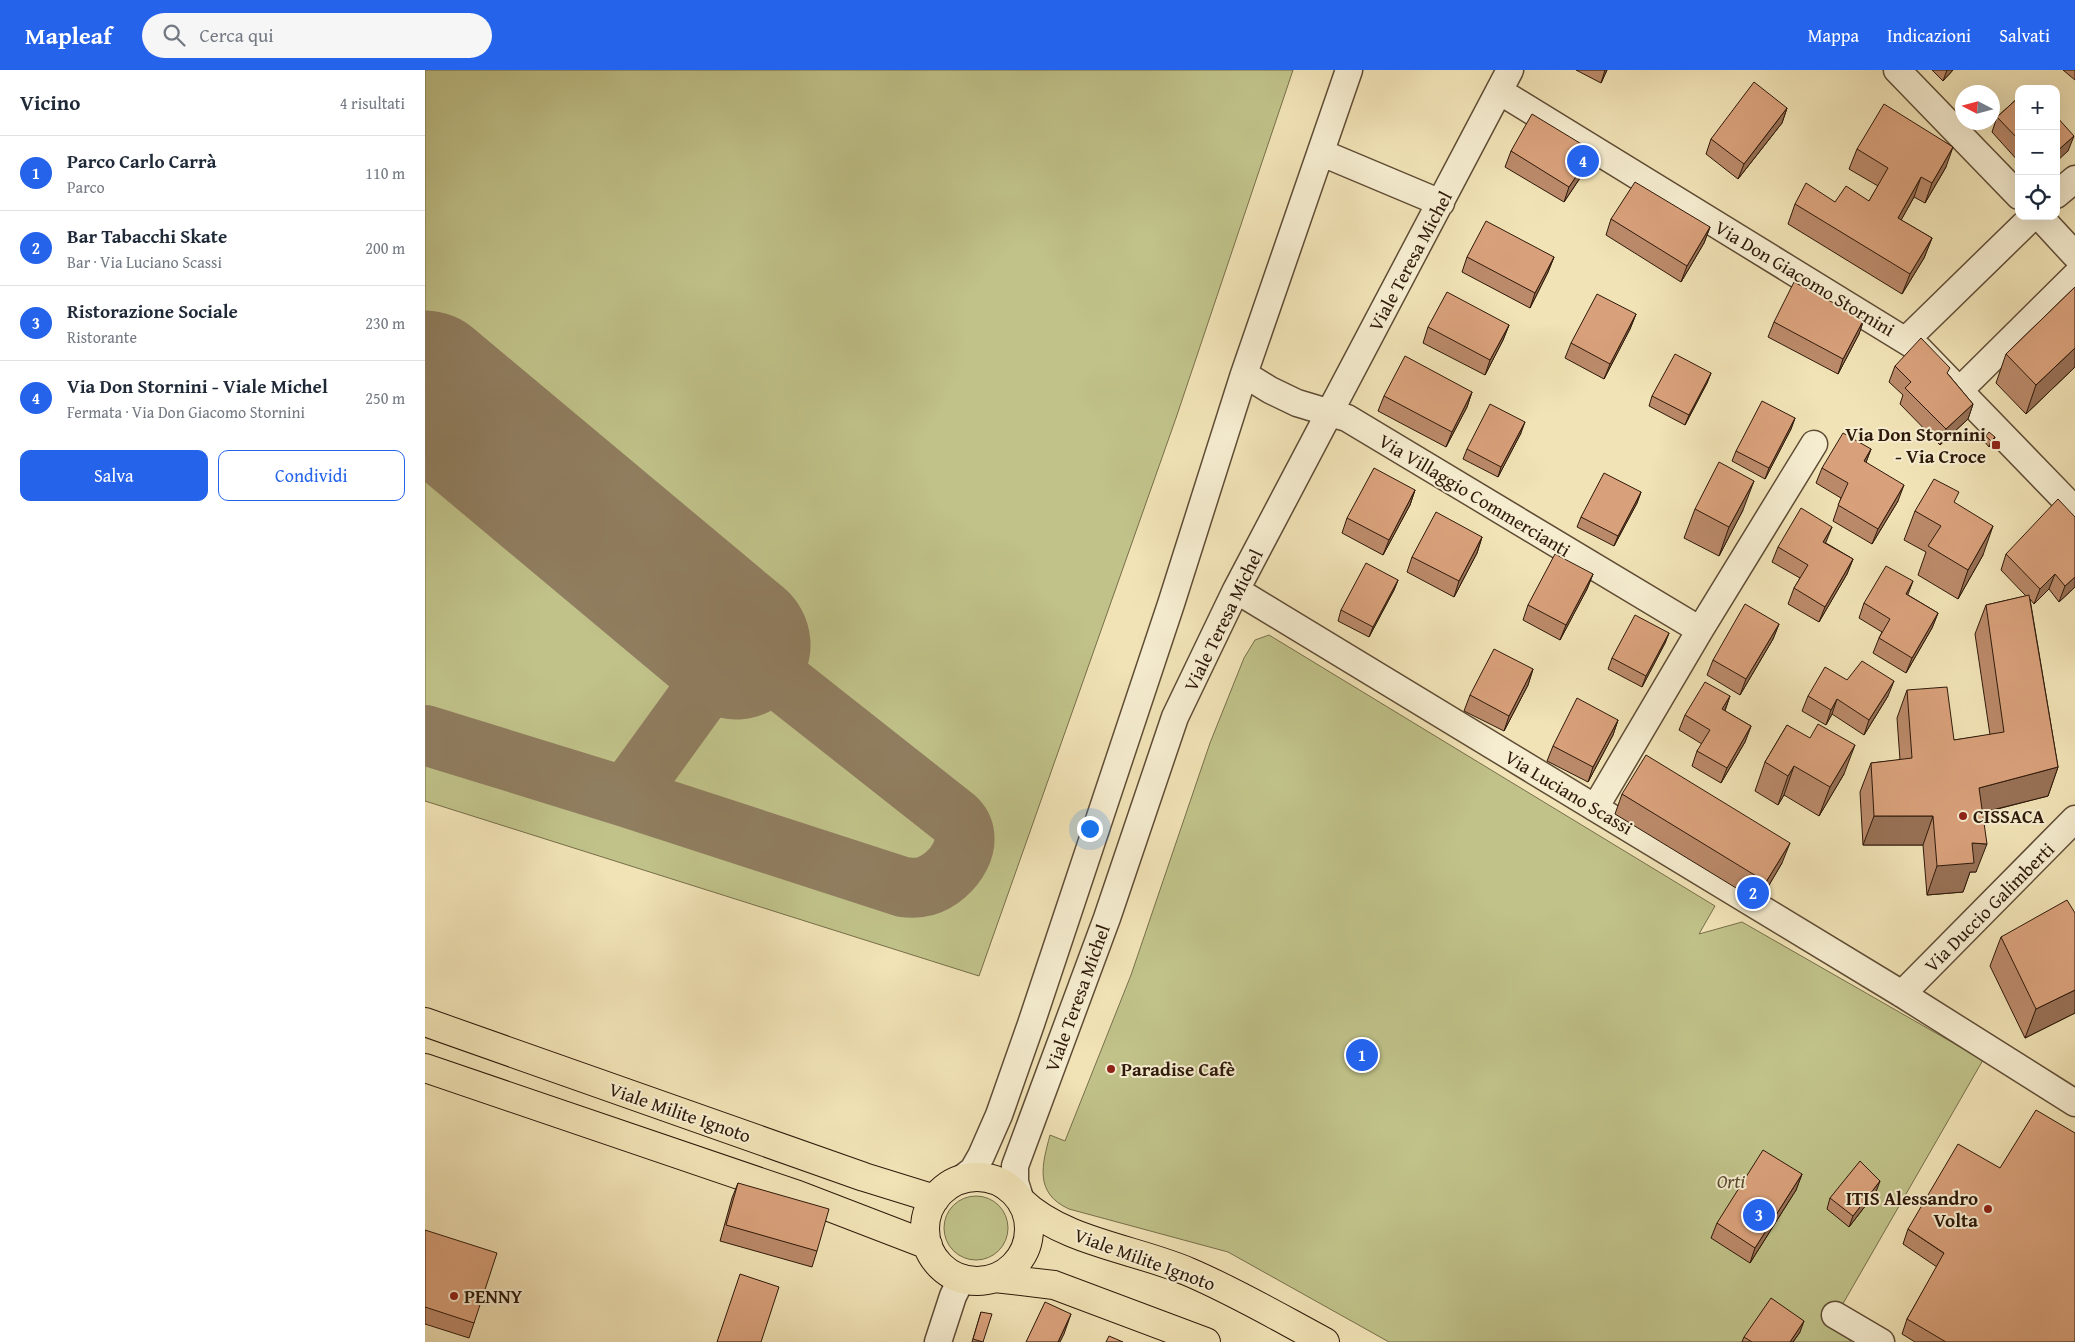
<!DOCTYPE html>
<html lang="it">
<meta charset="utf-8">
<style>
body{margin:0;font-family:"Gentium Book Plus",serif;background:#f6f6f7;color:#1f2937}
.controls{position:absolute;right:15px;top:15px;display:grid;overflow:hidden;border-radius:10px;box-shadow:0 5px 20px #0002}
.controls button{width:45px;height:45px;display:grid;place-items:center;padding:0;border:0;border-bottom:1px solid #e0e1e3;background:#fff;color:#1f2937;font:25px sans-serif}
.compass{position:absolute;left:1530px;top:15px;width:45px;height:45px;border-radius:50%;background:#fff;box-shadow:0 5px 20px #0002;rotate:276deg}
.you{position:absolute;left:664px;top:758px;width:18px;height:18px;margin:-12px;border:4px solid #fff;border-radius:50%;background:#1a73e8;box-shadow:0 0 0 8px #1a73e833}
.badge{display:grid;place-items:center;width:32px;height:32px;border-radius:50%;background:#2563eb;color:#fff;font-size:16px;font-weight:700}
.pin{position:absolute;translate:-50% -50%;border:2px solid #fff;box-shadow:0 1px 5px #0006}
.list{margin:0;padding:0;list-style:none}
h2{display:flex;justify-content:space-between;align-items:center;height:65px;margin:0;padding:0 20px;font-size:21px}
h2 small{font-size:16px;font-weight:400;color:#747a83}
.list li{display:grid;grid-template-columns:32px 1fr auto;gap:15px;align-items:center;box-sizing:border-box;height:75px;padding:0 20px;border-top:1px solid #e0e1e3}
.list b{display:block;font-size:19px;white-space:nowrap}
.list p{margin:0;font-size:16px;white-space:nowrap;color:#747a83}
.list em{font-size:16px;font-style:normal;color:#747a83}
.actions{display:flex;gap:10px;padding:15px 20px}
.actions a{flex:1;padding:11px 0;border:1px solid #2563eb;border-radius:10px;text-align:center;font-size:18px;color:#2563eb}
.actions .main{background:#2563eb;color:#fff}
.icon{flex:none;width:28px;height:28px;fill:none;stroke:currentColor;stroke-width:2;stroke-linecap:round;stroke-linejoin:round}
.map{position:relative;flex:none;width:1650px;height:1272px;overflow:hidden}
header{display:flex;align-items:center;gap:30px;box-sizing:border-box;height:70px;padding:0 25px;background:#2563eb;color:#fff}
header strong{font-size:24px}
nav{display:flex;gap:28px;margin-inline-start:auto;font-size:18px}
.search{width:350px;height:45px;background:#f6f6f7;display:flex;align-items:center;gap:12px;box-sizing:border-box;padding:0 18px;border-radius:28px;color:#747a83;font-size:19px}
main{display:flex}
aside{flex:1;background:#fff}
.map>svg:first-child{display:block}
.green{fill:#c0c289;stroke:#776e4a}
.lines{fill:none;stroke-linecap:round;stroke-linejoin:round}
.taxiway{stroke:#907e60;stroke-width:60}
.runway{stroke:#907e60;stroke-width:149}
.minor-casing{stroke:#5f4c35;stroke-width:29}
.major-casing{stroke:#2e190a;stroke-width:30}
.minor{stroke:#f6edd0;stroke-width:26}
.major{stroke:#f1e3b6;stroke-width:28}
.wall{fill:#bb8a6a;stroke:#2e190a}
.shaded-wall{fill:#987156;stroke:#2e190a}
.building{fill:#d9a17b;stroke:#2e190a}
.poi-dot{fill:#8f2418;stroke:#f6edd0;stroke-width:2}
.labels{text-anchor:middle;dominant-baseline:central;stroke-width:4;stroke-linejoin:round;paint-order:stroke}
.street-label{font-size:19px;fill:#2e190a;stroke:#f6edd0}
.poi-label{font-size:19px;font-weight:bold;fill:#2e190a;stroke:#f6edd0;text-anchor:start}
.park-label{font-size:19px;font-style:italic;fill:#5a4c30;stroke:#f6edd0}
</style>
<header>
<strong>Mapleaf</strong>
<div class="search"><svg class="icon" aria-label="search" viewBox="0 0 24 24"><circle cx="10" cy="10" r="6"/><path d="M15 15l6 6"/></svg>Cerca qui</div>
<nav><a>Mappa</a><a>Indicazioni</a><a>Salvati</a></nav>
</header>
<main>
<aside>
<h2>Vicino<small>4 risultati</small></h2>
<ul class="list">
<li><span class="badge">1</span><div><b>Parco Carlo Carrà</b><p>Parco</p></div><em>110 m</em></li>
<li><span class="badge">2</span><div><b>Bar Tabacchi Skate</b><p>Bar · Via Luciano Scassi</p></div><em>200 m</em></li>
<li><span class="badge">3</span><div><b>Ristorazione Sociale</b><p>Ristorante</p></div><em>230 m</em></li>
<li><span class="badge">4</span><div><b>Via Don Stornini - Viale Michel</b><p>Fermata · Via Don Giacomo Stornini</p></div><em>250 m</em></li>
</ul>
<div class="actions"><a class="main">Salva</a><a>Condividi</a></div>
</aside>
<div class="map">
<svg width="1650" height="1272" viewBox="0 0 1650 1272">
<rect width="100%" height="100%" fill="#f1e3b6"/>
<filter id="stains"><feTurbulence type="fractalNoise" baseFrequency=".004" numOctaves="4"/><feColorMatrix values="0 0 0 0 .2 0 0 0 0 .09 0 0 0 0 .02 0 0 0 .5 -.17"/></filter>
<radialGradient id="worn" r=".72"><stop offset=".6" stop-color="#630" stop-opacity="0"/><stop offset="1" stop-color="#630" stop-opacity=".3"/></radialGradient>
<!-- green -->
<path class="green" d="M 0,0 L 868,0 L 751,348 L 554,906 L 0,731 Z
M 844,565 L 1290,836 L 1274,864 L 1317,852 L 1558,990 L 1408,1251 L 1426,1272 L 964,1272 L 803,1182 L 644,1139 C 609,1123 617,1095 625,1065 L 640,1071 L 706,905 L 785,673 L 819,588 L 830,570 Z
M519 1158a32 32 0 1 1 64 0a32 32 0 1 1-64 0Z"/>
<g class="lines">
<!-- taxiway -->
<path class="taxiway" d="M 0,665 L 201,727 L 478,817 C 485,818 494,818 501,816 C 528,808 555,769 529,747 L 311,575 L 201,727"/>
<!-- runway -->
<path class="runway" d="M 0,315 L 311,575"/>
<defs>
<path id="minor" d="M 1472,0 L 1594,126
M 1074,21 L 1494,279 L 1650,440
M 897,83 L 1016,133
M 1631,125 L 1650,109
M 1614,146 L 1650,185
M 1481,270 L 1608,146
M 819,304 L 845,320 L 872,333 L 922,348 L 1275,560
M 1535,320 L 1650,206
M 811,520 L 1477,924 L 1650,1033
M 1170,738 L 1275,560 L 1389,374
M 1477,924 L 1650,749
M 535,1110 L 548,1100 L 556,1086 L 574,1045 L 606,954 L 746,534 L 819,304 L 924,0
M 596,1131 L 590,1112 L 590,1096 L 682,848 L 750,647 L 811,520 L 1085,0
M 1410,1245 L 1456,1272
M 513,1272 L 528,1226 L 537,1208"/>
<path id="major" d="M 0,952 L 439,1107 L 510,1129
M 0,998 L 373,1125 L 503,1175
M500 1159a52 52 0 1 1 104 0a52 52 0 1 1-104 0Z
M 596,1131 C 638,1172 711,1179 764,1202 C 811,1222 855,1248 900,1272
M 570,1208 L 629,1215 L 781,1272"/>
</defs>
<!-- minor casing -->
<use href="#minor" class="minor-casing"/>
<!-- major casing -->
<use href="#major" class="major-casing"/>
<!-- minor -->
<use href="#minor" class="minor"/>
<!-- major -->
<use href="#major" class="major"/>
</g>
<!-- wall -->
<path class="wall" d="M 1151,0 L 1182,0 L 1176,13 Z
M 1507,0 L 1528,0 L 1518,11 Z
M 1638,0 L 1650,0 L 1650,10 Z
M 1594,27 L 1594,92 L 1567,62 L 1572,47 Z
M 1362,38 L 1357,53 L 1313,109 L 1281,84 L 1286,69 Z
M 1432,79 L 1521,97 L 1500,133 L 1489,127 L 1476,150 L 1507,168 L 1499,188 L 1477,224 L 1363,154 L 1370,134 L 1410,132 L 1444,131 L 1453,116 L 1424,99 Z
M 1086,81 L 1163,96 L 1139,132 L 1080,97 Z
M 1186,149 L 1285,157 L 1279,173 L 1256,212 L 1181,165 Z
M 1042,187 L 1129,187 L 1123,202 L 1105,238 L 1037,202 Z
M 1650,217 L 1650,297 L 1601,344 L 1571,313 L 1581,284 Z
M 1211,244 L 1205,259 L 1179,309 L 1140,288 L 1146,273 Z
M 1439,249 L 1434,264 L 1413,304 L 1343,267 L 1349,252 Z
M 1084,255 L 1078,270 L 1060,305 L 998,273 L 1003,257 Z
M 1470,296 L 1523,304 L 1548,334 L 1543,349 L 1515,375 L 1475,334 L 1478,325 L 1464,312 Z
M 1286,303 L 1282,313 L 1260,355 L 1224,336 L 1227,326 Z
M 1047,322 L 1042,337 L 1021,377 L 953,341 L 959,326 Z
M 1370,348 L 1366,359 L 1340,409 L 1307,391 L 1311,381 Z
M 1096,363 L 1073,407 L 1038,389 L 1042,379 Z
M 1561,366 L 1570,367 L 1568,372 L 1564,377 L 1559,371 Z
M 1446,379 L 1441,392 L 1473,431 L 1447,474 L 1408,451 L 1416,428 L 1391,413 L 1397,398 Z
M 990,420 L 985,435 L 958,485 L 917,463 L 922,448 Z
M 1216,422 L 1212,433 L 1189,476 L 1152,457 L 1156,447 Z
M 1530,433 L 1558,485 L 1533,529 L 1493,505 L 1501,482 L 1479,470 L 1490,441 Z
M 1270,439 L 1318,440 L 1294,486 L 1259,468 Z
M 1650,447 L 1650,517 L 1634,532 L 1624,519 L 1609,534 L 1605,529 L 1633,697 L 1623,726 L 1557,743 L 1551,802 L 1545,802 L 1538,822 L 1502,825 L 1498,775 L 1438,775 L 1435,722 L 1446,693 L 1475,690 L 1472,648 L 1482,620 L 1529,670 L 1565,665 L 1550,564 L 1561,535 L 1601,526 L 1576,500 L 1581,484 Z
M 1057,467 L 1052,483 L 1029,527 L 982,502 L 987,487 Z
M 1401,473 L 1428,489 L 1422,504 L 1394,552 L 1363,534 L 1369,518 L 1375,508 L 1347,492 L 1353,477 Z
M 1168,504 L 1162,519 L 1135,570 L 1098,550 L 1103,535 Z
M 973,510 L 969,520 L 944,567 L 913,551 L 916,540 Z
M 1483,525 L 1513,543 L 1507,558 L 1481,603 L 1448,583 L 1454,568 L 1457,562 L 1434,548 L 1439,533 Z
M 1354,554 L 1348,569 L 1315,625 L 1282,605 L 1288,590 Z
M 1244,563 L 1240,573 L 1217,617 L 1183,599 L 1187,588 Z
M 1108,599 L 1103,615 L 1079,661 L 1039,641 L 1045,625 Z
M 1422,610 L 1463,626 L 1439,665 L 1407,644 L 1401,655 L 1377,641 L 1383,626 Z
M 1305,626 L 1300,641 L 1326,656 L 1320,672 L 1296,713 L 1267,696 L 1272,681 L 1277,674 L 1254,660 L 1260,645 Z
M 1193,650 L 1188,665 L 1163,712 L 1122,691 L 1128,676 Z
M 1362,655 L 1419,704 L 1394,746 L 1359,725 L 1353,735 L 1330,721 L 1340,692 Z
M 1197,724 L 1357,793 L 1334,832 L 1190,744 Z
M 1650,843 L 1650,943 L 1600,968 L 1565,896 L 1576,867 Z
M 1377,1104 L 1371,1120 L 1325,1193 L 1286,1168 L 1292,1153 Z
M 313,1113 L 392,1181 L 387,1197 L 295,1171 L 307,1128 Z
M 1451,1122 L 1424,1157 L 1402,1139 L 1405,1128 Z
M 1483,1159 L 1650,1272 L 1490,1272 L 1477,1264 L 1482,1249 L 1512,1197 L 1478,1174 Z
M 0,1160 L 49,1253 L 44,1268 L 0,1254 Z
M 556,1242 L 558,1272 L 547,1272 Z
M 1375,1262 L 1368,1272 L 1317,1272 L 1319,1267 Z"/>
<!-- shaded-wall -->
<path class="shaded-wall" d="M 1180,0 L 1182,0 L 1176,13 Z
M 1522,0 L 1528,0 L 1518,11 Z
M 1362,38 L 1357,53 L 1313,109 L 1319,94 Z
M 1649,66 L 1643,81 L 1631,92 L 1631,82 Z
M 1528,77 L 1521,97 L 1500,133 L 1507,113 Z
M 1168,81 L 1163,96 L 1139,132 L 1144,117 Z
M 1496,107 L 1489,127 L 1466,168 L 1473,148 Z
M 1285,157 L 1279,173 L 1256,212 L 1262,196 Z
M 1507,168 L 1499,188 L 1477,224 L 1485,204 Z
M 1129,187 L 1123,202 L 1105,238 L 1110,223 Z
M 1211,244 L 1205,259 L 1179,309 L 1185,294 Z
M 1439,249 L 1434,264 L 1413,304 L 1418,289 Z
M 1084,255 L 1078,270 L 1060,305 L 1065,290 Z
M 1650,278 L 1650,297 L 1601,344 L 1611,315 Z
M 1286,303 L 1282,313 L 1260,355 L 1264,345 Z
M 1047,322 L 1042,337 L 1021,377 L 1027,362 Z
M 1548,334 L 1543,349 L 1515,375 L 1521,359 Z
M 1370,348 L 1366,359 L 1340,409 L 1344,398 Z
M 1100,352 L 1096,363 L 1073,407 L 1076,397 Z
M 1570,367 L 1568,372 L 1564,377 L 1566,371 Z
M 1446,379 L 1440,395 L 1439,391 Z
M 1329,411 L 1318,440 L 1294,486 L 1304,457 Z
M 1479,415 L 1473,431 L 1447,474 L 1453,459 Z
M 990,420 L 985,435 L 958,485 L 964,470 Z
M 1216,422 L 1212,433 L 1189,476 L 1193,466 Z
M 1568,456 L 1558,485 L 1533,529 L 1543,500 Z
M 1407,457 L 1401,472 L 1393,487 L 1398,472 Z
M 1057,467 L 1052,483 L 1029,527 L 1034,511 Z
M 1428,489 L 1422,504 L 1394,552 L 1400,537 Z
M 1168,504 L 1162,519 L 1135,570 L 1141,555 Z
M 1630,504 L 1624,519 L 1609,534 L 1615,519 Z
M 1650,507 L 1650,517 L 1634,532 L 1640,516 Z
M 973,510 L 969,520 L 944,567 L 948,557 Z
M 1488,511 L 1482,527 L 1481,524 Z
M 1513,543 L 1507,558 L 1481,603 L 1487,588 Z
M 1354,554 L 1348,569 L 1315,625 L 1321,609 Z
M 1244,563 L 1240,573 L 1217,617 L 1221,606 Z
M 1108,599 L 1103,615 L 1079,661 L 1084,646 Z
M 1469,611 L 1463,626 L 1439,665 L 1444,650 Z
M 1305,626 L 1299,642 L 1297,639 Z
M 1412,629 L 1407,644 L 1401,655 L 1406,640 Z
M 1193,650 L 1188,665 L 1163,712 L 1168,697 Z
M 1326,656 L 1320,672 L 1296,713 L 1302,698 Z
M 1430,675 L 1419,704 L 1394,746 L 1405,717 Z
M 1369,696 L 1359,725 L 1353,735 L 1363,706 Z
M 1633,697 L 1623,726 L 1543,746 L 1554,718 Z
M 1449,746 L 1508,746 L 1498,775 L 1438,775 Z
M 1365,773 L 1357,793 L 1334,832 L 1341,812 Z
M 1547,773 L 1562,774 L 1551,802 L 1545,802 L 1538,822 L 1502,825 L 1512,796 Z
M 1650,920 L 1650,943 L 1600,968 L 1611,939 Z
M 1377,1104 L 1371,1120 L 1325,1193 L 1330,1178 Z
M 1455,1111 L 1451,1122 L 1424,1157 L 1428,1146 Z
M 646,1244 L 639,1264 L 635,1272 L 633,1272 Z
M 1379,1251 L 1375,1262 L 1368,1272 L 1365,1272 Z"/>
<!-- building -->
<path class="building" d="M 1329,12 L 1362,38 L 1319,94 L 1286,69 Z
M 1594,27 L 1594,70 L 1572,47 Z
M 1459,34 L 1528,77 L 1507,113 L 1496,107 L 1473,148 L 1507,168 L 1485,204 L 1370,134 L 1381,113 L 1410,132 L 1421,116 L 1444,131 L 1463,98 L 1432,79 Z
M 1107,44 L 1168,81 L 1144,117 L 1086,81 Z
M 1631,46 L 1649,66 L 1631,82 Z
M 1210,112 L 1285,157 L 1262,196 L 1186,149 Z
M 1061,151 L 1129,187 L 1110,223 L 1042,187 Z
M 1369,212 L 1439,249 L 1418,289 L 1349,252 Z
M 1650,217 L 1650,278 L 1611,315 L 1581,284 Z
M 1022,222 L 1084,255 L 1065,290 L 1003,257 Z
M 1172,224 L 1211,244 L 1185,294 L 1146,273 Z
M 1496,268 L 1525,298 L 1522,303 L 1548,334 L 1521,359 L 1480,318 L 1486,312 L 1470,296 Z
M 1250,284 L 1286,303 L 1264,345 L 1227,326 Z
M 980,286 L 1047,322 L 1027,362 L 959,326 Z
M 1337,331 L 1370,348 L 1344,398 L 1311,381 Z
M 1065,334 L 1100,352 L 1076,397 L 1042,379 Z
M 1564,362 L 1570,367 L 1566,371 L 1561,366 Z
M 1418,363 L 1446,379 L 1439,391 L 1479,415 L 1453,459 L 1413,435 L 1423,413 L 1397,398 Z
M 1294,392 L 1329,411 L 1304,457 L 1270,439 Z
M 949,398 L 990,420 L 964,470 L 922,448 Z
M 1179,403 L 1216,422 L 1193,466 L 1156,447 Z
M 1509,409 L 1534,422 L 1529,432 L 1568,456 L 1543,500 L 1503,476 L 1516,456 L 1490,441 Z
M 1633,429 L 1650,447 L 1650,507 L 1640,516 L 1630,504 L 1615,519 L 1581,484 Z
M 1376,438 L 1407,457 L 1398,472 L 1428,489 L 1400,537 L 1369,518 L 1383,495 L 1353,477 Z
M 1011,442 L 1057,467 L 1034,511 L 987,487 Z
M 1130,484 L 1168,504 L 1141,555 L 1103,535 Z
M 941,493 L 973,510 L 948,557 L 916,540 Z
M 1461,496 L 1488,511 L 1481,524 L 1513,543 L 1487,588 L 1454,568 L 1465,549 L 1439,533 Z
M 1604,525 L 1633,697 L 1554,718 L 1562,774 L 1547,773 L 1549,793 L 1512,796 L 1508,746 L 1449,746 L 1446,693 L 1487,688 L 1482,620 L 1522,617 L 1529,670 L 1579,662 L 1561,535 Z
M 1320,534 L 1354,554 L 1321,609 L 1288,590 Z
M 1210,545 L 1244,563 L 1221,606 L 1187,588 Z
M 1069,579 L 1108,599 L 1084,646 L 1045,625 Z
M 1437,591 L 1469,611 L 1444,650 L 1412,629 L 1406,640 L 1383,626 L 1400,597 L 1422,610 Z
M 1280,612 L 1305,626 L 1297,639 L 1326,656 L 1302,698 L 1272,681 L 1285,660 L 1260,645 Z
M 1152,628 L 1193,650 L 1168,697 L 1128,676 Z
M 1393,654 L 1430,675 L 1405,717 L 1369,696 L 1363,706 L 1340,692 L 1362,655 L 1385,668 Z
M 1221,685 L 1365,773 L 1341,812 L 1197,724 Z
M 1642,830 L 1650,843 L 1650,920 L 1611,939 L 1576,867 Z
M 1611,1040 L 1650,1063 L 1650,1272 L 1521,1272 L 1482,1249 L 1519,1183 L 1483,1159 L 1533,1074 L 1575,1098 Z
M 1338,1080 L 1377,1104 L 1330,1178 L 1292,1153 Z
M 1435,1091 L 1455,1111 L 1428,1146 L 1405,1128 Z
M 313,1113 L 404,1139 L 392,1181 L 301,1155 Z
M 0,1160 L 72,1183 L 49,1253 L 0,1237 Z
M 315,1204 L 354,1217 L 336,1272 L 292,1272 Z
M 1346,1228 L 1379,1251 L 1365,1272 L 1327,1272 L 1319,1267 Z
M 620,1232 L 646,1244 L 633,1272 L 601,1272 Z
M 556,1242 L 567,1244 L 558,1272 L 548,1269 Z
M 684,1266 L 698,1272 L 681,1272 Z"/>
<!-- markers -->
<g class="poi-dot">
<rect x="1566" y="370" width="10" height="10" rx="2.5"/>
<circle cx="1538" cy="746" r="5"/>
<circle cx="686" cy="999" r="5"/>
<circle cx="1563" cy="1139" r="5"/>
<circle cx="29" cy="1226" r="5"/>
</g>
<g class="labels">
<!-- street labels -->
<g class="street-label">
<text transform="translate(985 191) rotate(-62)">Viale Teresa Michel</text>
<text transform="translate(1380 208) rotate(31)">Via Don Giacomo Stornini</text>
<text transform="translate(1050 425) rotate(31)">Via Villaggio Commercianti</text>
<text transform="translate(798 550) rotate(-64)">Viale Teresa Michel</text>
<text transform="translate(1144 722) rotate(31)">Via Luciano Scassi</text>
<text transform="translate(1564 837) rotate(-45)">Via Duccio Galimberti</text>
<text transform="translate(652 928) rotate(-70)">Viale Teresa Michel</text>
<text transform="translate(255 1042) rotate(19)">Viale Milite Ignoto</text>
<text transform="translate(720 1189) rotate(20)">Viale Milite Ignoto</text>
</g>
<!-- poi labels -->
<g class="poi-label">
<text x="1561" y="364" text-anchor="end">Via Don Stornini<tspan x="1561" dy="22">- Via Croce</tspan></text>
<text x="1548" y="746">CISSACA</text>
<text x="696" y="999">Paradise Cafè</text>
<text x="1553" y="1128" text-anchor="end">ITIS Alessandro<tspan x="1553" dy="22">Volta</tspan></text>
<text x="39" y="1226">PENNY</text>
</g>
<!-- park labels -->
<g class="park-label">
<text x="1306" y="1111">Orti</text>
</g>
</g>
<rect width="100%" height="100%" filter="url(#stains)"/>
<rect width="100%" height="100%" fill="url(#worn)"/>
</svg>
<div class="controls">
<button>+</button>
<button>−</button>
<button><svg class="icon" aria-label="locate" viewBox="0 0 24 24"><circle cx="12" cy="12" r="6"/><path d="M12 2v4M12 18v4M2 12h4M18 12h4"/></svg></button>
</div>
<svg class="compass" viewBox="-18 -18 36 36"><path d="M0-13l5 13h-10z" fill="#e53935"/><path d="M0 13l5-13h-10z" fill="#747a83"/></svg>
<div class="you"></div>
<div class="pin badge" style="left:937px;top:985px">1</div>
<div class="pin badge" style="left:1328px;top:823px">2</div>
<div class="pin badge" style="left:1334px;top:1145px">3</div>
<div class="pin badge" style="left:1158px;top:91px">4</div>
</div>
</main>
